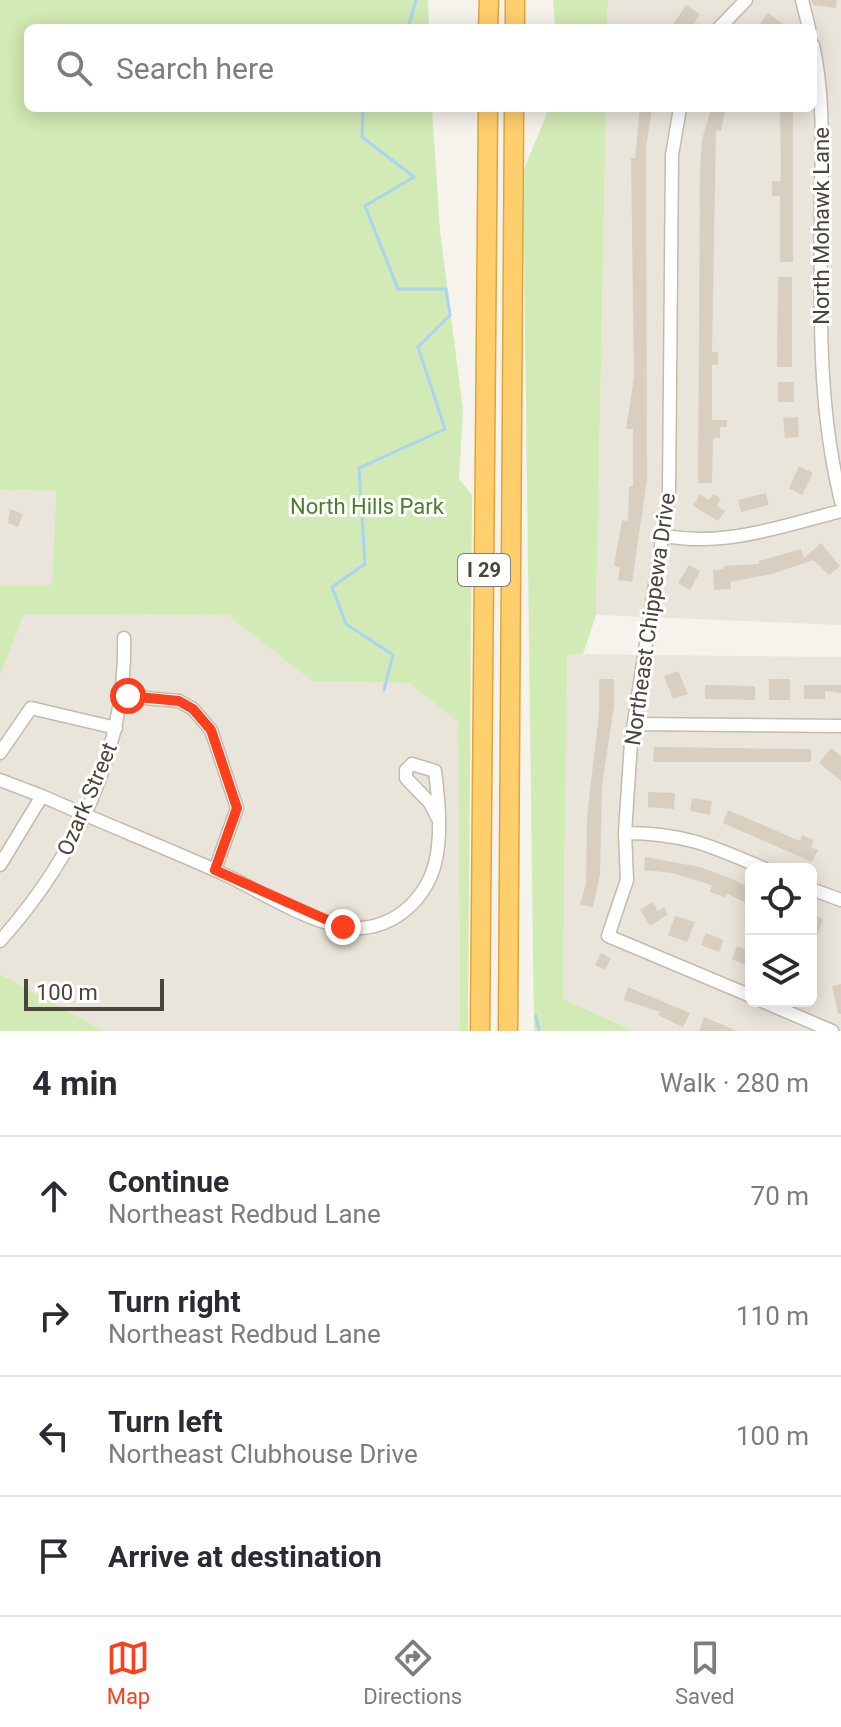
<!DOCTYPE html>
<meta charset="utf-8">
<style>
body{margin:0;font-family:Roboto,sans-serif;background:#f7f7f7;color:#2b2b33}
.controls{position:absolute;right:24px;bottom:24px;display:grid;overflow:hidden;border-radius:12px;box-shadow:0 4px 20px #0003}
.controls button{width:72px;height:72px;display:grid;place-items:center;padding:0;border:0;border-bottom:2px solid #e1e1e2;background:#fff;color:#2b2b33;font:40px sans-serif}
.scale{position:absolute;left:24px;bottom:20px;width:140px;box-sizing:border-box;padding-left:8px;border:4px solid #4b4439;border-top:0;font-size:22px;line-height:28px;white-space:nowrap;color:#4b4439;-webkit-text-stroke:6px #fff;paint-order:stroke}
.stop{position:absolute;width:24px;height:24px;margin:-18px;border:6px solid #fc3f1d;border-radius:50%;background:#fff}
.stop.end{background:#fc3f1d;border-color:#fff;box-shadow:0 2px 8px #0008}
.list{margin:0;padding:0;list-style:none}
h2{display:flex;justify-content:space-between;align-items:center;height:104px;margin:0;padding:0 32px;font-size:34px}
h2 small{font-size:26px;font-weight:400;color:#7c7c81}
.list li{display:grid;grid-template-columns:52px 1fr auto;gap:24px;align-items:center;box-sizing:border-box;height:120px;padding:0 32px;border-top:2px solid #e1e1e2}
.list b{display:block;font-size:30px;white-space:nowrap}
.list p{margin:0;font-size:26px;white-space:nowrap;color:#7c7c81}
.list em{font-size:26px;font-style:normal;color:#7c7c81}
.icon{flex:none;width:44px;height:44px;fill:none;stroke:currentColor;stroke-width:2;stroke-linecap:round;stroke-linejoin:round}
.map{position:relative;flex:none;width:841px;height:1031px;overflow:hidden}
.search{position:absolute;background:#fff;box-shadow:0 4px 20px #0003;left:24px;right:24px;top:24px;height:88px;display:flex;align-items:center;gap:20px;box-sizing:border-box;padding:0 28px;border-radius:12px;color:#7c7c81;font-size:30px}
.sheet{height:584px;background:#fff}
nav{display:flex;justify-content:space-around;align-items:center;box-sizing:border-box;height:112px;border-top:2px solid #e1e1e2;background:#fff;font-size:22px;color:#7c7c81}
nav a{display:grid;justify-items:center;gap:4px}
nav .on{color:#fc3f1d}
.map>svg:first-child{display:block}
.residential{fill:#eae5da;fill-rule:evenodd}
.green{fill:#d2eab5}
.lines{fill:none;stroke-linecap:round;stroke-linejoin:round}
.stream{stroke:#a9d4f2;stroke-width:3}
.building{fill:#d8cfc1}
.minor-casing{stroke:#c2bbae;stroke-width:15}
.highway-casing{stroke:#e0a43c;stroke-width:21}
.minor{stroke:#fff;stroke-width:12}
.highway{stroke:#ffcf6e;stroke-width:18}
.route{stroke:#fc3f1d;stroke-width:10}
.labels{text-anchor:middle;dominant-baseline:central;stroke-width:6;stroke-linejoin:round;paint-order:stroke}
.shield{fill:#fff;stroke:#817c74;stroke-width:2}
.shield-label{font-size:20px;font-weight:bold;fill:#4b4439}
.street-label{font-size:22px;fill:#4b4439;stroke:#fff}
.park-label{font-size:22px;fill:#4a7f2a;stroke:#fff}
</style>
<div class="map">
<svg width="841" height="1031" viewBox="0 0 841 1031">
<rect width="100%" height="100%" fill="#f6f3ec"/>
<!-- residential -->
<path class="residential" d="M 608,0 L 841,0 L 841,625 L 596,615 L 606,108 L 813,108 L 813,28 L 607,28 Z
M 0,490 L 56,491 L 52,585 L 0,585 Z
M 23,614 L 229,615 L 312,681 L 409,683 L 458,722 L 460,1031 L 104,1031 L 0,974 L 0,675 Z
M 567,654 L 841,657 L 841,1031 L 634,1031 L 563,999 ZM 751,869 L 811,869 L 811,1001 L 751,1001 Z"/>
<!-- green -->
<path class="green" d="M 0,0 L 428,0 L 429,28 L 28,28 L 28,108 L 432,108 L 440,231 L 463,410 L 459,479 L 472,495 L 468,1031 L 460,1031 L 458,722 L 409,683 L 312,681 L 228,615 L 24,614 L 0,675 L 0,585 L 52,585 L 56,491 L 0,490 Z
M 553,0 L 608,0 L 607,28 L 555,28 Z
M 549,108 L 606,108 L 596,615 L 583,654 L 567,655 L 563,999 L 634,1031 L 534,1031 L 523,172 Z
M 0,974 L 104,1031 L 0,1031 Z"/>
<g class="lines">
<!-- stream -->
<path class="stream" d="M 408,28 L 416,0
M 363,108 L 362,137 L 414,177 L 365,206 L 398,289 L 446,289 L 450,315 L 418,347 L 445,429 L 359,468 L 365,564 L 332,587 L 346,624 L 393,655 L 384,690
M 536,1016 L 539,1031"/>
</g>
<!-- building -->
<path class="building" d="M 811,0 L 837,0 L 836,8 L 813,5 Z
M 686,5 L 700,14 L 691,28 L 671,28 Z
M 768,13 L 788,28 L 765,28 L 760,24 Z
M 640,108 L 652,108 L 646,149 L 647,480 L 632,582 L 618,580 L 620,567 L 614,566 L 622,520 L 628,521 L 629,486 L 633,486 L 633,429 L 626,429 L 634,377 L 631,158 L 635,158 Z
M 780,108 L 793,108 L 793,262 L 780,262 L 780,196 L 772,196 L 772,181 L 780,181 L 781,172 Z
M 711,109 L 725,112 L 721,131 L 716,130 L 712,352 L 718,352 L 718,365 L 712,365 L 712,420 L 727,420 L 727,427 L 720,427 L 720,438 L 713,438 L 712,483 L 698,483 L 700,172 L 702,139 Z
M 778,277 L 792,277 L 792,367 L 777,367 Z
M 778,382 L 794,382 L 794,402 L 778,402 Z
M 798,417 L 799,437 L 785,438 L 783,418 Z
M 799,466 L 813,473 L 802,495 L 789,488 Z
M 766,493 L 769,505 L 741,512 L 738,500 Z
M 700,494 L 709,500 L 713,494 L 721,499 L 717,506 L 725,511 L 718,521 L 693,506 Z
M 10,509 L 23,514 L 18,527 L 8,523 Z
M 821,543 L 840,566 L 829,575 L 813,560 L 775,573 L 731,582 L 731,589 L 714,590 L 713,570 L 724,569 L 724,566 L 759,564 L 759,561 L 801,549 L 804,558 Z
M 689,565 L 700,571 L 690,590 L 678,583 Z
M 678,671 L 688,694 L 673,699 L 664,676 Z
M 599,679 L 614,679 L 614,706 L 602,786 L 600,874 L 593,907 L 580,905 L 586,884 L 587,816 L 599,714 Z
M 769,679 L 790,679 L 790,700 L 769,700 Z
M 705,685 L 755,686 L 755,700 L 705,699 Z
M 804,685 L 841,685 L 841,693 L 825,691 L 825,699 L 804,699 Z
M 654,747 L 811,749 L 811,762 L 653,762 Z
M 831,748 L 841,756 L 841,781 L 819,763 Z
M 648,792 L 675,793 L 674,809 L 648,807 Z
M 692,798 L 712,801 L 710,815 L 690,811 Z
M 728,810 L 800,841 L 802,835 L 814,840 L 811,847 L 818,850 L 812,862 L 723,823 Z
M 645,857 L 700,867 L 732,879 L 751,889 L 751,905 L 727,894 L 726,898 L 710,892 L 712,886 L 705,883 L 672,873 L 644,870 Z
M 652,902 L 658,911 L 664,907 L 668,914 L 650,926 L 640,910 Z
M 811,914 L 823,919 L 818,934 L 811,932 Z
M 675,916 L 695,922 L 687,942 L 668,935 Z
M 706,933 L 724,940 L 719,952 L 701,945 Z
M 737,946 L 751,952 L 751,967 L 732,959 Z
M 601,953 L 611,958 L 605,970 L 595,965 Z
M 841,984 L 841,1014 L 838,1014 L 832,986 Z
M 628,987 L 690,1013 L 683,1027 L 658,1015 L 660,1012 L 624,1000 Z
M 704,1017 L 737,1031 L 699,1031 Z"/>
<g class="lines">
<defs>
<path id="minor" d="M 802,0 L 809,28
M 719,28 L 746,0
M 813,45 C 824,94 822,147 821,197 C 821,300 816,400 841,501
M 680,108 L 672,155 L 669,493 L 631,742 L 625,833 L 627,880 L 608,936 L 751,996
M 665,536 C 726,547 782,526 841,511
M 122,696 L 179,701 L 193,709 L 211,730 L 237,808 L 215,870
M 634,724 L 841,726
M 0,753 L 31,708 L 116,728
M 0,780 L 42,796
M 625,833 C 684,833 712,846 765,869
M 0,865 L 42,796 C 100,822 159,845 217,871 C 256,888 297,917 339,926 C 377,935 412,914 429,880 C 444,850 439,802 435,771 L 412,764 L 406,770 L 406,778 L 430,803 L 437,817
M 811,889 L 841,900
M 0,941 C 74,858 127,751 124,638
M 762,1001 L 832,1031"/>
<path id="highway" d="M 488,28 L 489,0
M 515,28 L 515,0
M 480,1031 L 488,108
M 508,1031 L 514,108"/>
</defs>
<!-- minor casing -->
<use href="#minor" class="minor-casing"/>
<!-- highway casing -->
<use href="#highway" class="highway-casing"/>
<!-- minor -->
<use href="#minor" class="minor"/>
<!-- highway -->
<use href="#highway" class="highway"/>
</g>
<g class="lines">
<!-- route -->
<path class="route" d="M 128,696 L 179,701 L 193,709 L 211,730 L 237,808 L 215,870 L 343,927"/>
</g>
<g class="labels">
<!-- shield labels -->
<rect class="shield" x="458" y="554" width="52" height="32" rx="6"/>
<g class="shield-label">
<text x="484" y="570">I 29</text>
</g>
<!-- street labels -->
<g class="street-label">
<text transform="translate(821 226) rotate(-90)">North Mohawk Lane</text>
<text transform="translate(650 619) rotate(-82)">Northeast Chippewa Drive</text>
<text transform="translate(87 799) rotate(-67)">Ozark Street</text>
</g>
<!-- park labels -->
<g class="park-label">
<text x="367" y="506">North Hills Park</text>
</g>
</g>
</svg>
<div class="controls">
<button><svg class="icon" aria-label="locate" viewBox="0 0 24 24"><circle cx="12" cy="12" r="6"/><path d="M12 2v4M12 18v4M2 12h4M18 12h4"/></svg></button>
<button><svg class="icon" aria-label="layers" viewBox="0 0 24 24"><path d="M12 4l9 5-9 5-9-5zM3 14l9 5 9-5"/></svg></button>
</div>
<div class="scale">100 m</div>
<div class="stop" style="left:128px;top:696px"></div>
<div class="stop end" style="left:343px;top:927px"></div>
<div class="search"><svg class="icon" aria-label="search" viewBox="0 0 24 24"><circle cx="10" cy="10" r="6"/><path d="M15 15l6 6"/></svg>Search here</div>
</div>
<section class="sheet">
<h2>4 min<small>Walk · 280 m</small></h2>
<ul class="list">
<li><svg class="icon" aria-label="ahead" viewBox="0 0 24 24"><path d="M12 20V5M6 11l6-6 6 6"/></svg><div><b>Continue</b><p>Northeast Redbud Lane</p></div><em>70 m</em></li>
<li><svg class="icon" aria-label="right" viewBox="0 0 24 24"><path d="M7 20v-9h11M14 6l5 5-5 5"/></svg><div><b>Turn right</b><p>Northeast Redbud Lane</p></div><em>110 m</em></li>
<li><svg class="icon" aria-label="left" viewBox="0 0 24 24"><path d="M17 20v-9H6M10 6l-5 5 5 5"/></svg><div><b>Turn left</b><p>Northeast Clubhouse Drive</p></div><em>100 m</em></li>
<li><svg class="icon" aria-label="arrive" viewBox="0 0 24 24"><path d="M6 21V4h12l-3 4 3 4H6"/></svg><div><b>Arrive at destination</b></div></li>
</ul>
</section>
<nav>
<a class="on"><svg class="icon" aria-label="map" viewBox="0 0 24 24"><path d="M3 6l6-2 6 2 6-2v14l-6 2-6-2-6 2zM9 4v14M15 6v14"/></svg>Map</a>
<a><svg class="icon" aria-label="directions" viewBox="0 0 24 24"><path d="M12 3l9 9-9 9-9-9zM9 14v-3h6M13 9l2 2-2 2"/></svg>Directions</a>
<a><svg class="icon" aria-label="saved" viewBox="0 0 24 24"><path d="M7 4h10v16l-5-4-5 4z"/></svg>Saved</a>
</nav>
